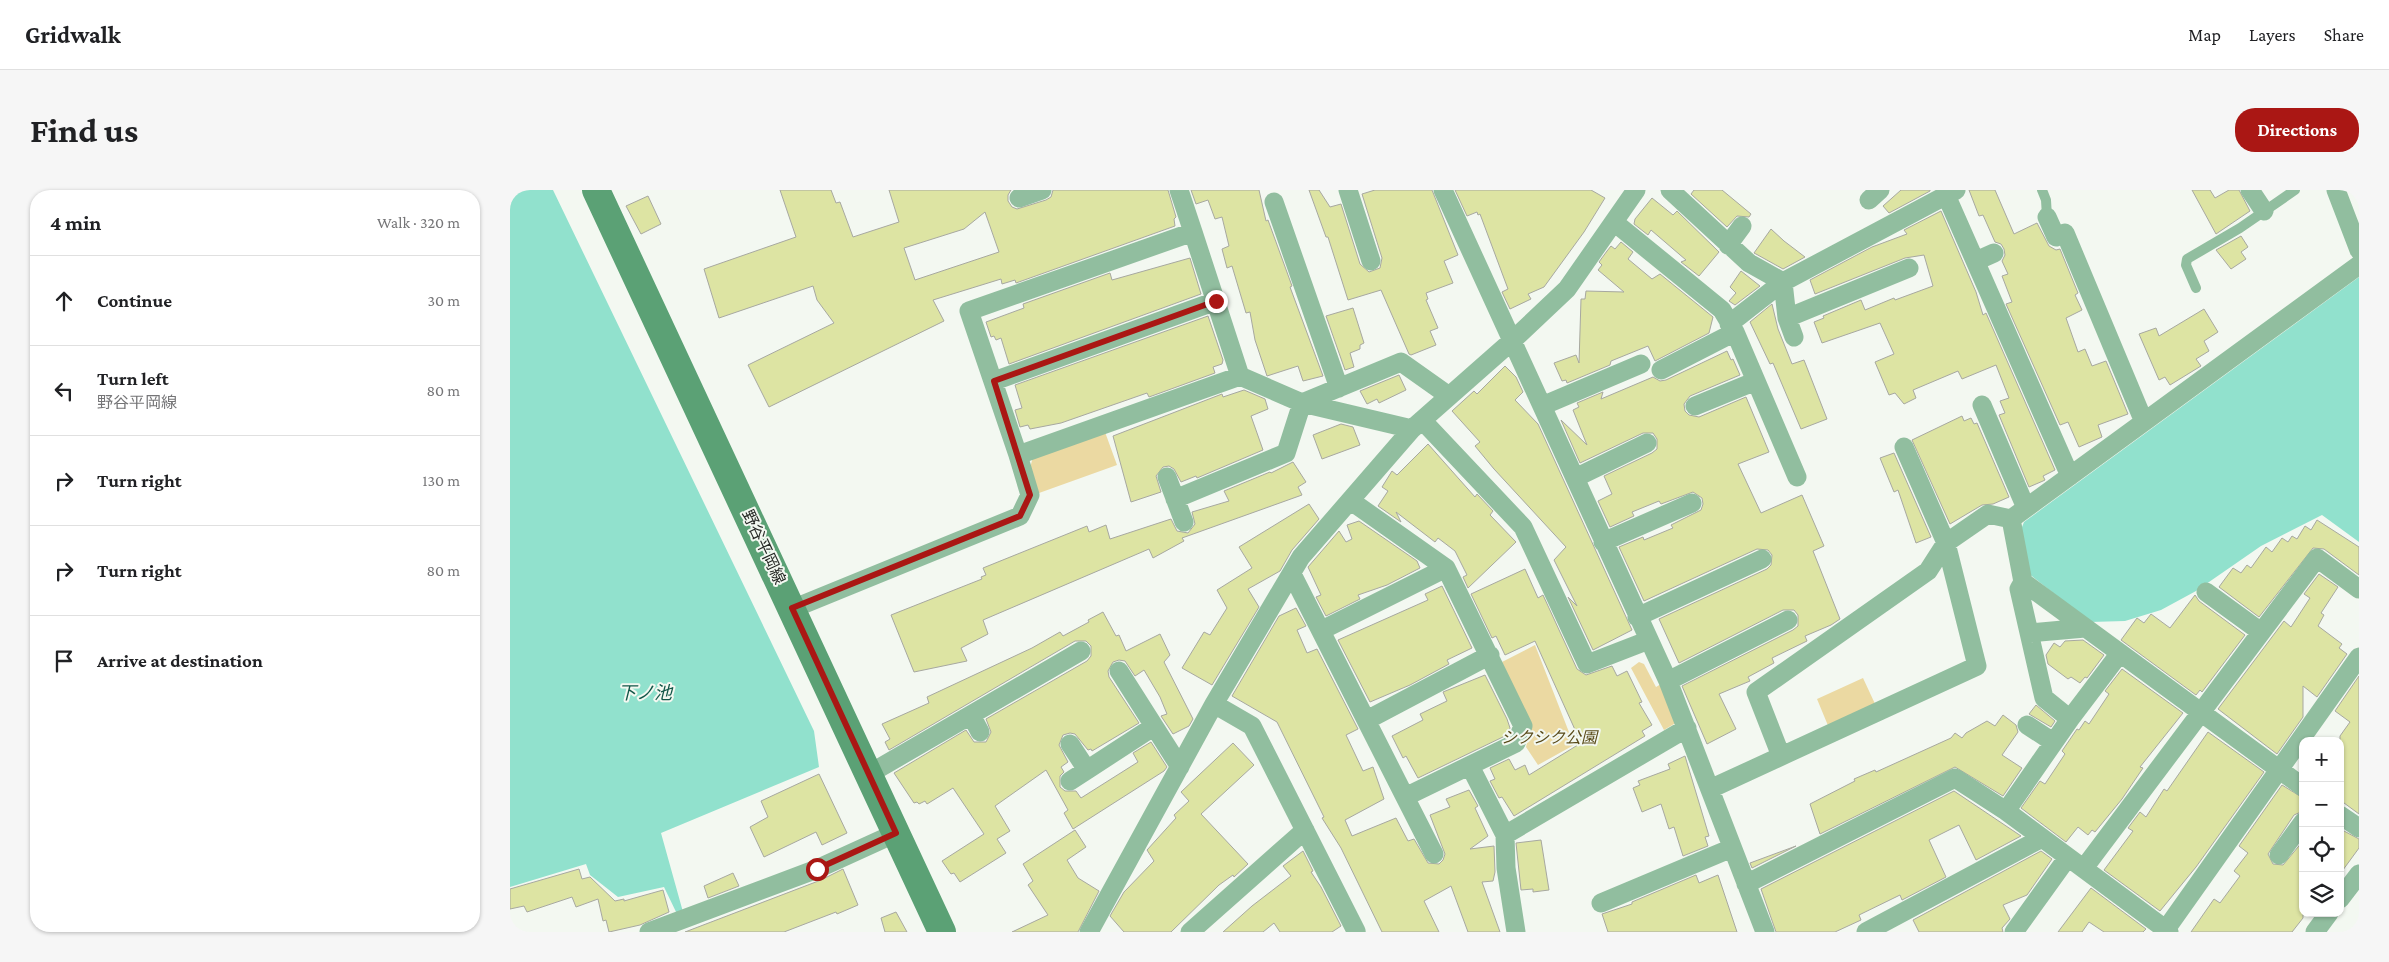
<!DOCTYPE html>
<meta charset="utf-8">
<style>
body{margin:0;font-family:"Crimson Pro","Noto Sans JP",serif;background:#f6f6f6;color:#202124}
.controls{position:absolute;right:15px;bottom:15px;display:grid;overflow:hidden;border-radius:10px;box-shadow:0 1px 4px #0004}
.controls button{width:45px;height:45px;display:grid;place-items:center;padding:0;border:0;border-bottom:1px solid #e0e0e0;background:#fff;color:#202124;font:25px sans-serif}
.stop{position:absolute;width:15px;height:15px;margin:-11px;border:4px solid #aa1714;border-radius:50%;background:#fff}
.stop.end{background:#aa1714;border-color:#fff;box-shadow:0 1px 5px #0008}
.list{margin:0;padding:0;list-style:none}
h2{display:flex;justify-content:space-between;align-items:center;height:65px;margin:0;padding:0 20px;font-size:21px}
h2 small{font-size:16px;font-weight:400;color:#757577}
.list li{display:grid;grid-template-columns:32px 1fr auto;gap:15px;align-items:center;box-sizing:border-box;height:90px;padding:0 20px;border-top:1px solid #e0e0e0}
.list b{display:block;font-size:19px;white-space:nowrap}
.list p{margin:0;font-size:16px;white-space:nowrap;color:#757577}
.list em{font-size:16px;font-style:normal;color:#757577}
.icon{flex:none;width:28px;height:28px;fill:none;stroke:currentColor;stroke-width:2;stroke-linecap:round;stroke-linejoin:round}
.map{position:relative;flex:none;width:1849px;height:742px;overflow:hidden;border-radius:20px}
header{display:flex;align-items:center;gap:30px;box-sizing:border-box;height:70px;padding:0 25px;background:#fff;border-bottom:1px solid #e0e0e0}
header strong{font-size:24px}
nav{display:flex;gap:28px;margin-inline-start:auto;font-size:18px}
.intro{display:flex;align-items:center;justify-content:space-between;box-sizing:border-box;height:120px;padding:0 30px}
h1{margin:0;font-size:35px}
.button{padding:12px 22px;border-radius:20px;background:#aa1714;color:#fff;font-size:18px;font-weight:700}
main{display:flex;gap:30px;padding:0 30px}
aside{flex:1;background:#fff;border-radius:20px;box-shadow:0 1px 4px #0004}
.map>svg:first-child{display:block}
.green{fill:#ebd9a2}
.water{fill:#91e1cd}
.building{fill:#dde4a3;stroke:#a7a8a0;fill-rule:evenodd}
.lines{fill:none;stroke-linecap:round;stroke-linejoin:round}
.lane{stroke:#91be9f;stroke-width:10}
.street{stroke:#91be9f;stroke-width:19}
.secondary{stroke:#5ba175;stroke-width:28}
.route{stroke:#aa1714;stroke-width:6}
.labels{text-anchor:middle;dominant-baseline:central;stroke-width:4;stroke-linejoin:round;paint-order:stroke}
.street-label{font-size:16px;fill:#272926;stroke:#f3f8f1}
.park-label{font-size:16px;font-style:italic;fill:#5a4b1a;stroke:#f3f8f1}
.water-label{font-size:18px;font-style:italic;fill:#125648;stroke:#f3f8f1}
</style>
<header>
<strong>Gridwalk</strong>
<nav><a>Map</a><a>Layers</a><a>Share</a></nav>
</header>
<div class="intro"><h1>Find us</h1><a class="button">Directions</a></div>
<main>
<aside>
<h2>4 min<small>Walk · 320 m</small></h2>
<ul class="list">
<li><svg class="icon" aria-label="ahead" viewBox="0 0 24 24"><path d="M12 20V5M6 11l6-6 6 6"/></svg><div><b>Continue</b></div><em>30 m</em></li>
<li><svg class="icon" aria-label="left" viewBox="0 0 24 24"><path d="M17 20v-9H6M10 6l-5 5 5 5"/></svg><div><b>Turn left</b><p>野谷平岡線</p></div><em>80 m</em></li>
<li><svg class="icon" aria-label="right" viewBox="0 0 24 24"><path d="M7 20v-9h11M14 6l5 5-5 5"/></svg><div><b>Turn right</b></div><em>130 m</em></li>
<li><svg class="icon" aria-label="right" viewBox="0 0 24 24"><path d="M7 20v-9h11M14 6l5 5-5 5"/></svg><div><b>Turn right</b></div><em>80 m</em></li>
<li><svg class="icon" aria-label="arrive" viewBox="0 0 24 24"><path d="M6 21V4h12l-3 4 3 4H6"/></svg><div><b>Arrive at destination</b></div></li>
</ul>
</aside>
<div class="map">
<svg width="1849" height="742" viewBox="0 0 1849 742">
<rect width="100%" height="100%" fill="#f3f8f1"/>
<!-- green -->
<path class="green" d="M 595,242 L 607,275 L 529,303 L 520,278 L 523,267 Z
M 1025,455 L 1064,555 L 1028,575 L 1016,557 L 1021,538 L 992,472 Z
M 1129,472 L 1134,474 L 1146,497 L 1151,494 L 1169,531 L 1154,540 L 1121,478 Z
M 1353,488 L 1366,516 L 1319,538 L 1307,509 Z"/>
<!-- water -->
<path class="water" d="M 0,0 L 43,0 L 304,541 L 309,577 L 151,643 L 173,722 L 168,726 L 154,697 L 108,707 L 80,685 L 76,674 L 0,697 Z
M 1849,87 L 1849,352 L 1812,325 L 1751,356 L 1686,401 L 1651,420 L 1615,431 L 1580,432 L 1518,383 L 1510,342 L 1514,332 Z"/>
<!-- building -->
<path class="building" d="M 270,0 L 321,0 L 326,13 L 330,12 L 343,47 L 389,32 L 379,0 L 501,0 L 498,5 L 498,11 L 502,17 L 507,19 L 536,10 L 541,7 L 543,0 L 658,0 L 666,27 L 664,29 L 665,36 L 506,93 L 505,90 L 492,94 L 491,89 L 423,110 L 434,131 L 259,217 L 238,175 L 324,133 L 307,110 L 303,96 L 209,128 L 194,79 L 286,47 ZM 475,22 L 489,62 L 405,90 L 394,58 L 454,39 Z
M 681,0 L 749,0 L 756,31 L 758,30 L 782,96 L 780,97 L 813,186 L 793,191 L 788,176 L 757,186 L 745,150 L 740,122 L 736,123 L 722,76 L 717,78 L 712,59 L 719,56 L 712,27 L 705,29 L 698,10 L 686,14 Z
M 799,0 L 809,0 L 820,17 L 831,14 L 850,74 L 859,82 L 870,78 L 872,68 L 852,4 L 865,0 L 922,0 L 948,65 L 934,71 L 943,93 L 916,103 L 918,109 L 916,110 L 928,138 L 920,141 L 926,155 L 901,165 L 899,164 L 871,100 L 838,110 L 818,47 L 816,47 Z
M 945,0 L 1081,0 L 1095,8 L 1074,42 L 1034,97 L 1018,104 L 1021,109 L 1000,119 L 992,102 L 998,99 L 970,24 L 968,25 L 967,22 L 957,26 Z
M 1184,0 L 1212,0 L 1241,24 L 1239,27 L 1227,26 L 1217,37 L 1181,4 Z
M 1391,0 L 1420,0 L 1420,1 L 1379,23 L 1373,16 Z
M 1459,0 L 1485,0 L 1504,44 L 1527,33 L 1539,56 L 1546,60 L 1550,59 L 1568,103 L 1565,105 L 1572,120 L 1556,128 L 1568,162 L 1575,159 L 1582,176 L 1596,171 L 1618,224 L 1588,235 L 1592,247 L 1569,257 L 1558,232 L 1550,235 L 1496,114 L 1502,112 L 1492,86 L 1498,84 L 1492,71 L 1495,65 L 1494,59 L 1491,54 L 1485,52 L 1473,25 L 1469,26 Z
M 1682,0 L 1700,0 L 1705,8 L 1719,0 L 1729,0 L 1740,21 L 1706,44 Z
M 138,6 L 151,34 L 131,44 L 116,16 Z
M 1142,8 L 1163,25 L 1167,21 L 1209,62 L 1189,86 L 1171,72 L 1176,70 L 1141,40 L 1138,45 L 1124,34 L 1125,29 Z
M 1431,21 L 1466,102 L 1473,125 L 1476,123 L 1545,280 L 1533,286 L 1535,290 L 1533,291 L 1519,297 L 1489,225 L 1495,223 L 1490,211 L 1499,208 L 1486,175 L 1452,189 L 1448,181 L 1403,200 L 1406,208 L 1394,214 L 1385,203 L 1379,205 L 1365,172 L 1384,164 L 1370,133 L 1312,153 L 1304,132 L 1314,128 L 1313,126 L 1351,110 L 1355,120 L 1384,108 L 1385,110 L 1423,96 L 1414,65 L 1395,68 L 1305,104 L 1300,90 L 1362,57 L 1397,44 L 1394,40 Z
M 1261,39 L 1274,51 L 1295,67 L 1273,79 L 1246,64 L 1244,63 Z
M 1731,46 L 1738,57 L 1731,62 L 1736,69 L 1721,79 L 1706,60 Z
M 1111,52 L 1123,62 L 1118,69 L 1142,89 L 1150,84 L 1203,127 L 1199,143 L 1145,171 L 1138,156 L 1101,171 L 1100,175 L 1057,193 L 1056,190 L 1052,191 L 1044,173 L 1066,165 L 1069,173 L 1071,109 L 1075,109 L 1076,101 L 1114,102 L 1088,80 L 1092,75 L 1089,72 L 1097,61 L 1101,56 L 1105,59 Z
M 680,68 L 691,104 L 499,174 L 491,148 L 486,150 L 484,146 L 481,147 L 476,132 L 514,118 L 513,114 L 600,83 L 602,90 Z
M 1231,81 L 1250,96 L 1225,115 L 1219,111 L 1226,103 L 1220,97 Z
M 1262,114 L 1268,139 L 1282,174 L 1294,170 L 1317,229 L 1291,239 L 1263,173 L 1260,174 L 1240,132 Z
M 843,118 L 854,153 L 850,155 L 850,159 L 840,163 L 844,177 L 835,180 L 816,126 Z
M 1694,119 L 1708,142 L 1694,151 L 1699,161 L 1686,169 L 1691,176 L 1660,195 L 1655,187 L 1649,190 L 1629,144 L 1646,138 L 1649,146 Z
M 698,126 L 713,170 L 712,174 L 703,177 L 705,183 L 639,207 L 637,203 L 551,233 L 520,239 L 518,235 L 510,237 L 505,220 L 512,218 L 505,195 Z
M 1217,161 L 1221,170 L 1223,169 L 1230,185 L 1180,206 L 1174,214 L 1175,221 L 1179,225 L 1189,227 L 1236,207 L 1259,262 L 1228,274 L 1251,323 L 1292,305 L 1314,356 L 1303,361 L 1330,429 L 1321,435 L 1295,446 L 1297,451 L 1262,468 L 1264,473 L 1238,487 L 1240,491 L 1209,504 L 1226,539 L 1197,554 L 1172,496 L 1283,440 L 1288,436 L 1288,425 L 1284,420 L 1273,420 L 1169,473 L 1149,429 L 1257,379 L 1261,375 L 1262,365 L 1258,360 L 1247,359 L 1134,411 L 1109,357 L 1133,347 L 1134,350 L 1163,338 L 1161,335 L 1191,320 L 1193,314 L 1192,308 L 1183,302 L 1151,314 L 1149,311 L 1122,322 L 1124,326 L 1100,337 L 1088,311 L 1102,304 L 1094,286 L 1142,263 L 1147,259 L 1147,249 L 1143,243 L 1133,243 L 1070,273 L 1051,230 L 1077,255 L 1063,220 L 1069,217 L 1067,213 L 1093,202 L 1091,209 L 1143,187 L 1150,191 L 1156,190 Z
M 995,176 L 1006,187 L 1013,202 L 1005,210 L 1028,234 L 1122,440 L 1083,460 L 1058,407 L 1067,416 L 1044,370 L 1056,357 L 984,279 L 965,256 L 970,252 L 942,221 L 964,201 L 967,204 Z
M 889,185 L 896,200 L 869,213 L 867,209 L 857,214 L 850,201 Z
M 734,200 L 755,209 L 758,219 L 741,226 L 753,260 L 687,288 L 686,286 L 671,292 L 664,279 L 659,276 L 653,277 L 646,286 L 651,302 L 621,312 L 603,246 L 712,204 L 713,207 Z
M 1452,226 L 1454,231 L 1461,228 L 1464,234 L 1467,233 L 1499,307 L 1483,314 L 1472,315 L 1440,334 L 1402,250 Z
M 831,234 L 843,237 L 850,255 L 812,269 L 803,245 Z
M 918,254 L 965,307 L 967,304 L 983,321 L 980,325 L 1006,352 L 958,398 L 953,387 L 957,385 L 945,361 L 928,348 L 925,352 L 886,322 L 891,332 L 868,316 L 878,301 L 872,297 L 882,281 L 887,285 Z
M 1384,263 L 1421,347 L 1406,353 L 1388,300 L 1384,302 L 1370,268 Z
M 783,272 L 796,292 L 788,297 L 792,305 L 672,348 L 674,351 L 643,368 L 639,359 L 473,430 L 478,444 L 451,458 L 457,471 L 404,482 L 381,425 L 472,389 L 471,387 L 476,385 L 473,378 L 577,336 L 579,342 L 596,335 L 600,349 L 661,329 L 667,341 L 678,343 L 685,334 L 682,322 L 719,311 L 714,301 L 760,282 L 761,283 Z
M 799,314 L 809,329 L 782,360 L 770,381 L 738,399 L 749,417 L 702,495 L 672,478 L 694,442 L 700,445 L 717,418 L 707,400 L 742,378 L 729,357 Z
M 1807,330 L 1849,357 L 1849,385 L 1814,359 L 1803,358 L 1749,427 L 1709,397 L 1723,378 L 1731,383 L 1737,375 L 1741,378 L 1756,357 L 1762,362 L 1772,348 L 1778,352 L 1782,346 L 1787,349 L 1795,336 L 1801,340 Z
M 849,331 L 907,371 L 910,378 L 877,395 L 848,405 L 850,409 L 816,426 L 806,407 L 811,405 L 798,377 L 829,341 L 836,352 L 842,349 L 837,335 Z
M 1015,379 L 1028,408 L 1033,405 L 1067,479 L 1076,485 L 1102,476 L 1107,486 L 1117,481 L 1132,512 L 1129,513 L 1142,535 L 1132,541 L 1135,546 L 1004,626 L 992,607 L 989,608 L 980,591 L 985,589 L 980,578 L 999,569 L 1005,580 L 1015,575 L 1019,585 L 1071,553 L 1025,451 L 995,465 L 986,446 L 982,448 L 961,404 Z
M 1809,384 L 1828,397 L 1811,423 L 1814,425 L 1808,436 L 1832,454 L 1829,458 L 1837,464 L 1807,507 L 1793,496 L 1793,527 L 1767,564 L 1708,519 L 1774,431 L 1781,437 L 1800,408 L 1794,404 Z
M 932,396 L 962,458 L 937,470 L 939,474 L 900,495 L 860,512 L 828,450 L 918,410 L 915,404 Z
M 1685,405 L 1689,411 L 1735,445 L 1692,502 L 1690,500 L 1686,505 L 1611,450 L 1627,428 L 1634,433 L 1641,424 L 1660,438 Z
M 786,418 L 796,436 L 787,440 L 797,463 L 807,459 L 848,539 L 836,545 L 853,581 L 863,577 L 874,609 L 835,630 L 842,646 L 886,628 L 898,651 L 904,649 L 918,673 L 929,674 L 933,670 L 935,664 L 920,625 L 940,617 L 936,609 L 959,600 L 968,616 L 965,618 L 978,646 L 960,659 L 984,656 L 985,682 L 983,691 L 972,692 L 990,742 L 958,742 L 941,696 L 914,711 L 929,742 L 872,742 L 831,658 L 812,628 L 814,627 L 767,532 L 722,506 L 769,426 Z
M 593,422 L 606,446 L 609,445 L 616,461 L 650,444 L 660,465 L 654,472 L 683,529 L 679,536 L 663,544 L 651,526 L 657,524 L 650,507 L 634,480 L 625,486 L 615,471 L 609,470 L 603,472 L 598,481 L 599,487 L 629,533 L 582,561 L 581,559 L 578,560 L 565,544 L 560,543 L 553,545 L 549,555 L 558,572 L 551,577 L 554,582 L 550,586 L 550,597 L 555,601 L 566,601 L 571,608 L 628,572 L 623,563 L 641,552 L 657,577 L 654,581 L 563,639 L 554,623 L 558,620 L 536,580 L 485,616 L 500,641 L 487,649 L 496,663 L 450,692 L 444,683 L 441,684 L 432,671 L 474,644 L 443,598 L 417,614 L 415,611 L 409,614 L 407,612 L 404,613 L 384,583 L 456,540 L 464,552 L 476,552 L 481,542 L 476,529 L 577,471 L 581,466 L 581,456 L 576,451 L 565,451 L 379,560 L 375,552 L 380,549 L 372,534 L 419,513 L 417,507 L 522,458 L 550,442 L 553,446 L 579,432 L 578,430 Z
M 1573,450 L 1594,465 L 1577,488 L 1575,487 L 1570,493 L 1561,487 L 1558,489 L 1538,474 L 1536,465 L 1544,453 L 1550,457 L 1555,451 Z
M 1612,479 L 1673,523 L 1630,577 L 1633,578 L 1612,609 L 1585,642 L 1582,640 L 1578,645 L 1568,637 L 1556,652 L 1511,618 L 1530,591 L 1535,594 L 1555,564 L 1552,561 L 1567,539 L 1569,540 L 1575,531 L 1579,534 L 1599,504 L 1595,501 Z
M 975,485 L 997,529 L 1000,538 L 997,545 L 908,588 L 896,566 L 893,568 L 882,546 L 913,530 L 910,524 L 937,511 L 933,502 Z
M 1849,486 L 1849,624 L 1830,610 L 1830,546 L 1840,532 L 1825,521 Z
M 1526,515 L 1545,531 L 1541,537 L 1519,524 Z
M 1493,525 L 1506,535 L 1508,542 L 1492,565 L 1512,578 L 1493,606 L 1445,577 L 1310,644 L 1300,614 L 1345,591 L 1344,589 L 1365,580 L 1366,582 L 1441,548 L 1445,543 L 1452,548 L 1456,543 L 1477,531 L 1485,536 Z
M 1698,542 L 1754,582 L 1686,677 L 1650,721 L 1594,680 L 1623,641 L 1618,638 L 1630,622 L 1636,627 L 1654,599 L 1657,601 Z
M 723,553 L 744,575 L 691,624 L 738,674 L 724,687 L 723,685 L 709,695 L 661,742 L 614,742 L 600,726 L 614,702 L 644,671 L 637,660 L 666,628 L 664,625 L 679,611 L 671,602 Z
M 1175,566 L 1199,646 L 1195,647 L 1198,656 L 1173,666 L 1164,637 L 1159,639 L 1151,614 L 1132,622 L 1123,598 L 1130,595 L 1128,591 L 1160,579 L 1158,574 Z
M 309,584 L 337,643 L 312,655 L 306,642 L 254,667 L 240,637 L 258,627 L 251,611 Z
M 1772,595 L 1793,608 L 1793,621 L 1784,625 L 1758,664 L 1763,674 L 1773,675 L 1793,651 L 1793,728 L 1782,742 L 1681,742 L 1704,709 L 1710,713 L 1730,686 L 1724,681 L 1738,663 L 1729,656 Z
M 1444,601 L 1511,646 L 1466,670 L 1449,635 L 1419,650 L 1436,687 L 1392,710 L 1390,705 L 1349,725 L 1351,730 L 1325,742 L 1266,742 L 1251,699 Z
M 565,640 L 576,657 L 557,670 L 568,688 L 589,701 L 568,742 L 502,742 L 538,725 L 518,695 L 523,691 L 513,674 Z
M 1834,641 L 1849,649 L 1849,658 L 1830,684 L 1830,646 Z
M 1031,650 L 1039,700 L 1023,702 L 1023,699 L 1011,700 L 1006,653 Z
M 1286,656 L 1242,678 L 1240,673 Z
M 793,661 L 803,681 L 801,682 L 811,697 L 831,736 L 822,742 L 770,742 L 764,733 L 753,742 L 713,742 L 742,716 L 781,686 L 773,676 Z
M 1531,661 L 1542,669 L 1517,705 L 1493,715 L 1500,729 L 1492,738 L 1493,742 L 1409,742 L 1403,730 Z
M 69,679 L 72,689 L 80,687 L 105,711 L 114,709 L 114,711 L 153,700 L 159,722 L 130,735 L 99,742 L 96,730 L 93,731 L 88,709 L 66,717 L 62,707 L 17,722 L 14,716 L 0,719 L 0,699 Z
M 333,679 L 348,715 L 327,724 L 326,722 L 274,742 L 175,742 L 311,690 Z
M 223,683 L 229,696 L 198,708 L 194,696 Z
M 1186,685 L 1189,693 L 1208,685 L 1227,742 L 1098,742 L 1092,724 L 1122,714 L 1122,712 Z
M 1581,698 L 1636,739 L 1633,742 L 1594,742 L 1579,732 L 1572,742 L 1548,742 Z
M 386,722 L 397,742 L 375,742 L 371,728 Z"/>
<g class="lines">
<!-- lane -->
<path class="lane" d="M 1532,0 L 1536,10 L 1537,27
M 1686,98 L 1676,75 L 1677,69 L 1730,38 L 1785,0"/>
<!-- street -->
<path class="street" d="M 669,0 L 683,42
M 838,0 L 861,71
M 933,0 L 1158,491 L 1255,742
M 1160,0 L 1239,73 L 1273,92 L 1277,128 L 1284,147
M 1740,0 L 1754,21
M 1826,0 L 1849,60
M 1436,5 L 1560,286
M 509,8 L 532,0
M 1359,10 L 1370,0
M 764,12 L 829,198
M 1537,27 L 1546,47 L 1555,43 L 1634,232
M 1104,32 L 1212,120 L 1225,142 L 1287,287
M 1218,55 L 1232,36
M 1466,71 L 1484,63
M 1277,128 L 1399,78
M 1219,134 L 1273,92 L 1446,0
M 1151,180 L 1225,142
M 730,186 L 683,42 L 459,121 L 508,265 L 730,186 L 792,213 L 902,239
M 484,191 L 706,111
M 1472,215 L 1516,318
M 1032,216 L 1131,174
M 1185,216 L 1246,191
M 912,230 L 1013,337 L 1077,474 L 1139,450
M 657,287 L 674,332
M 1065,288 L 1137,253
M 665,309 L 776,263 L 792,213 L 891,172 L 939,206
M 1093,352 L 1182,313
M 782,384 L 895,607 L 1006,553 L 1013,536 L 936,378 L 841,311
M 1513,392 L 1509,399 L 1534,508 L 1560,529
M 1696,402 L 1751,442
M 282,419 L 510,326 L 520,305 L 508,265
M 1127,427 L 1252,369
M 812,440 L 936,378
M 1520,443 L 1575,438
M 609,481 L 670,577
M 1158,491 L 1278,430
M 704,514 L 742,536 L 846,741 L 845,742
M 461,525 L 470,542
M 857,530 L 980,465
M 1517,535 L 1543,552
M 560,554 L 577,580 L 643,537
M 1271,566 L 1246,502 L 1418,381 L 1436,353 L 1478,324 L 1501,329
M 960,576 L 995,645
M 359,584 L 571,461
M 560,591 L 577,580
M 1793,597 L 1513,392 L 1501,329 L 1849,75
M 1200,599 L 1467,476 L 1436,353 L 1394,257
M 895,607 L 924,664
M 1496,621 L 1560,529 L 1610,463
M 1830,625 L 1849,638
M 1769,665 L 1793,632
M 1574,678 L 1807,368 L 1849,399
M 1236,694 L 1445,588 L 1496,621 L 1659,742
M 1830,709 L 1849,684
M 1091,713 L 1222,658
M 139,742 L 307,679 L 386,643
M 579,742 L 704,514 L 791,367 L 902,239 L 1003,150 L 1057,99 L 1126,0
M 680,742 L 795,640
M 1006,742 L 996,678 L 995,645 L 1177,538
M 1356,742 L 1532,648
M 1504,742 L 1558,667
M 1654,742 L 1849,467
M 1805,742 L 1819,723"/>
<!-- secondary -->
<path class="secondary" d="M 86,0 L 432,742"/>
</g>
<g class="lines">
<!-- route -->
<path class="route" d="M 307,679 L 386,643 L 282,418 L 510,326 L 520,305 L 484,191 L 706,111"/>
</g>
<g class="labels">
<!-- street labels -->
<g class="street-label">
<text transform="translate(254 357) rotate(65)">野谷平岡線</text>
</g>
<!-- park labels -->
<g class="park-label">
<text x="1039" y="547">シクシク公園</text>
</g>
<!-- water labels -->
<g class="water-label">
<text x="135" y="503">下ノ池</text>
</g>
</g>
</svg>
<div class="controls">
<button>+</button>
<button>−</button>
<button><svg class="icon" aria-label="locate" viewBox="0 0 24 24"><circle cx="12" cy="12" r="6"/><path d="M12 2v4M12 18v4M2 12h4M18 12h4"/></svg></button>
<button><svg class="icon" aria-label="layers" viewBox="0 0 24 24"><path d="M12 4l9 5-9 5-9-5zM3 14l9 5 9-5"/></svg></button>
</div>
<div class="stop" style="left:307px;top:679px"></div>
<div class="stop end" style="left:706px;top:111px"></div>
</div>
</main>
